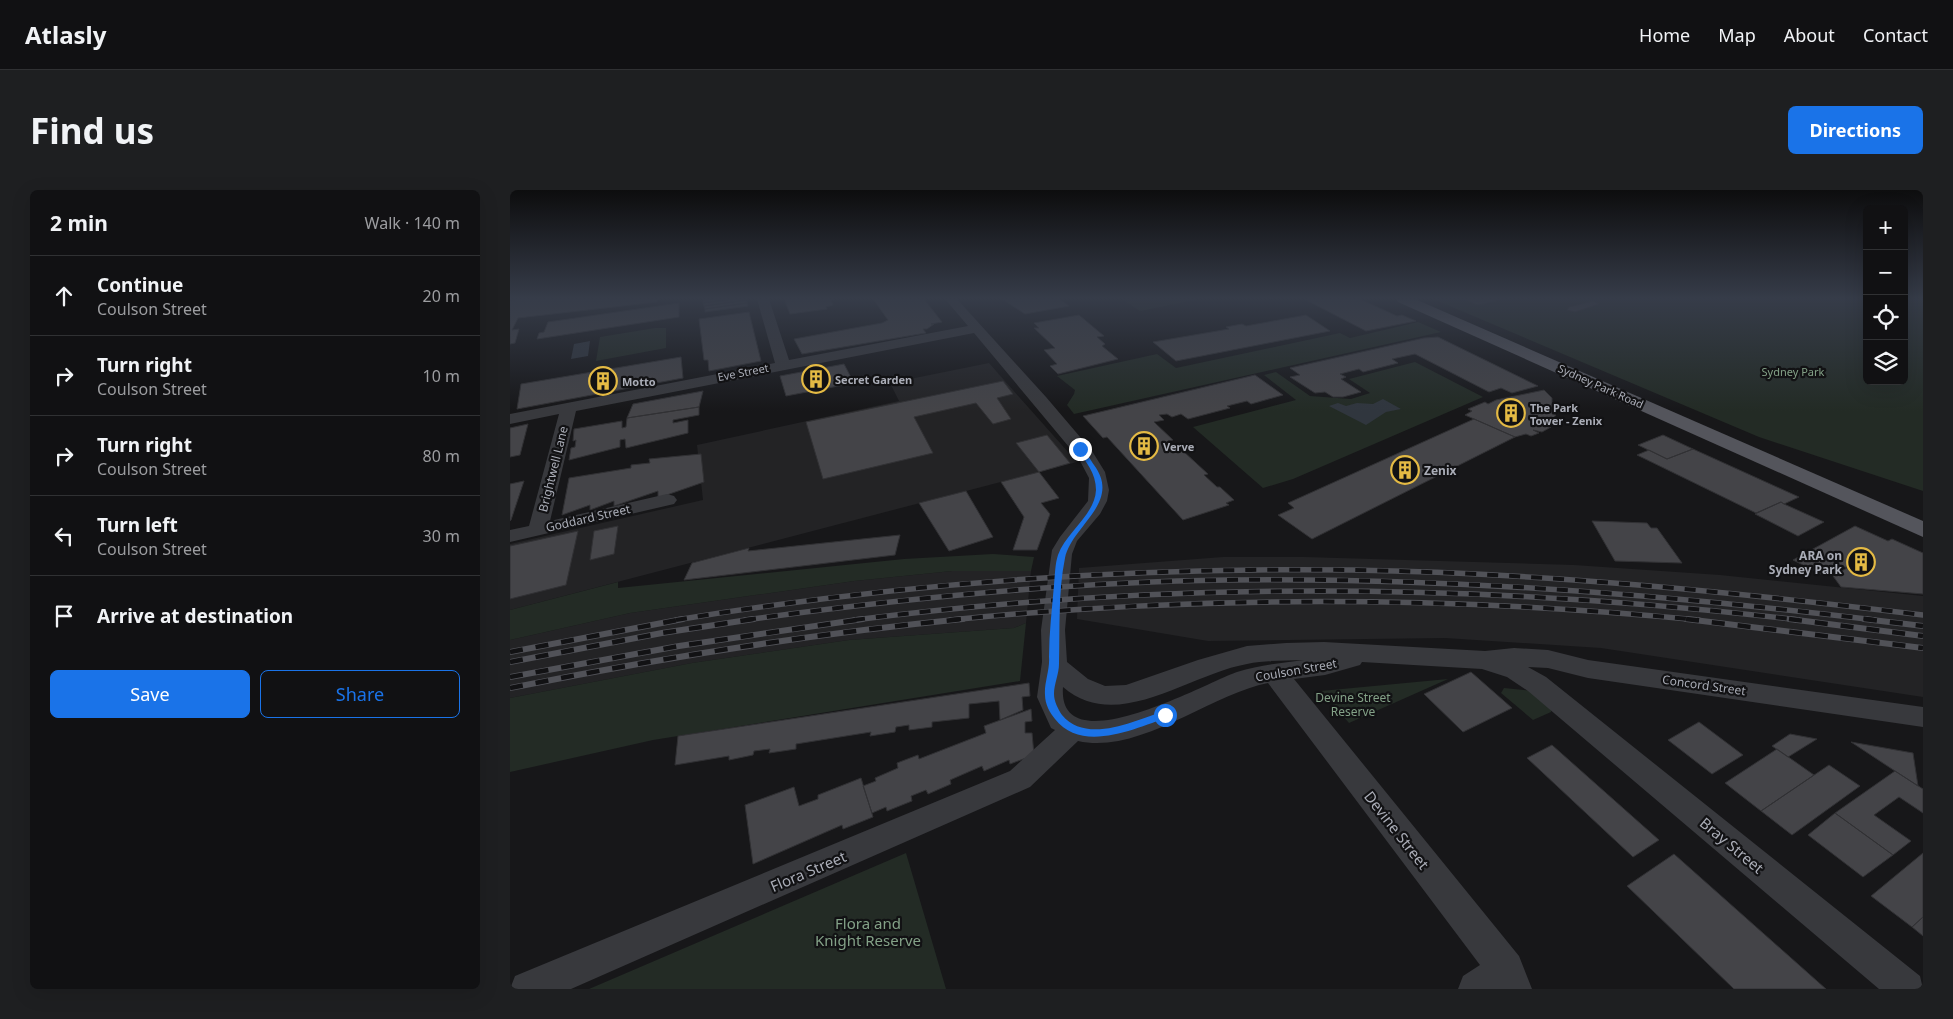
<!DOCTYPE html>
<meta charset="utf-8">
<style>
body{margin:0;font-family:"Noto Sans",sans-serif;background:#1e1f21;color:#f1f3f6}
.controls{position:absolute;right:15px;top:15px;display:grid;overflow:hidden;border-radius:8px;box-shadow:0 5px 20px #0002}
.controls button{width:45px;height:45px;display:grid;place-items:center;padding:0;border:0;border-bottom:1px solid #303133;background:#111113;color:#f1f3f6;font:25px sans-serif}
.stop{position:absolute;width:15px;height:15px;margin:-11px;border:4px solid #1a73e8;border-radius:50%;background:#fff}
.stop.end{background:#1a73e8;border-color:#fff;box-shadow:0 1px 5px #0008}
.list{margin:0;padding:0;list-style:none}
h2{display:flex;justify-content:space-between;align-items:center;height:65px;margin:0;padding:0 20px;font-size:21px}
h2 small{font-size:16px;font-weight:400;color:#9c9da0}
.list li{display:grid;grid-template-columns:32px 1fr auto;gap:15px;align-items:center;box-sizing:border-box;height:80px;padding:0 20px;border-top:1px solid #303133}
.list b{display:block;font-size:19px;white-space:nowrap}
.list p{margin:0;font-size:16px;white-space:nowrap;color:#9c9da0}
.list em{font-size:16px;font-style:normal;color:#9c9da0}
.actions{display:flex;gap:10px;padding:15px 20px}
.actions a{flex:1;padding:11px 0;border:1px solid #1a73e8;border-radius:8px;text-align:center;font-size:18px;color:#1a73e8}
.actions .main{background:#1a73e8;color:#fff}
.icon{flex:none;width:28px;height:28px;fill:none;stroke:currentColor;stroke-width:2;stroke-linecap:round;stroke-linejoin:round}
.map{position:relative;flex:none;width:1413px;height:799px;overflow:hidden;border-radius:8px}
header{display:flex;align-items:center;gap:30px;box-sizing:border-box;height:70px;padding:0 25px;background:#111113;border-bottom:1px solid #303133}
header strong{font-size:24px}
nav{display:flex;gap:28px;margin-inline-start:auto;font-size:18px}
.intro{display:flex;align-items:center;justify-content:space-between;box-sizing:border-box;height:120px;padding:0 30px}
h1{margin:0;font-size:35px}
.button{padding:12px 22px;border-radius:8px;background:#1a73e8;color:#fff;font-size:18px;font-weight:700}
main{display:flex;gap:30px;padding:0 30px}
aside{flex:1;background:#111113;border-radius:8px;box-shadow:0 5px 20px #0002}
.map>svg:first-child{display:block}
.built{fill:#232325}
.green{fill:#232b25}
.water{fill:#30363e}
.building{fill:#444448;stroke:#313134}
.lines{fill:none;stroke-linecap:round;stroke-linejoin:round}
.street{fill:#38393d;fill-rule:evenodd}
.primary{fill:#54555c;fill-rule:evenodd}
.rail-far1-casing{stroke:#515258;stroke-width:5.5}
.rail-casing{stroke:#515258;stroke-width:6}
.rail-far1{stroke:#121214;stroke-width:4;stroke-dasharray:11;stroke-linecap:butt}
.rail{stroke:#121214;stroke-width:4.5;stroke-dasharray:13;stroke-linecap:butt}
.route{fill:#1a73e8}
.labels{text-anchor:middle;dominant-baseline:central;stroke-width:4.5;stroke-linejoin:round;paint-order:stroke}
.far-park-label{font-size:11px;fill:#83a187;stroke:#121214}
.far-street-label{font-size:11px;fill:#aaadb7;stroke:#121214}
.far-poi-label{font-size:11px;font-weight:bold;fill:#aaadb7;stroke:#121214;text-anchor:start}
.street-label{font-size:12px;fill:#aaadb7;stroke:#121214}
.poi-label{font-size:12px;font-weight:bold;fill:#aaadb7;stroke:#121214;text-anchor:start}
.park-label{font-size:12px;fill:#83a187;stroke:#121214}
.near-street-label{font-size:15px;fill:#aaadb7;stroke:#121214}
.near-park-label{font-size:15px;fill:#83a187;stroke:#121214}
</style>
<header>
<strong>Atlasly</strong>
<nav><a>Home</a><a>Map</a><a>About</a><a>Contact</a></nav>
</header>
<div class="intro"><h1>Find us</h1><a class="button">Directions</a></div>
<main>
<aside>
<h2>2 min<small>Walk · 140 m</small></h2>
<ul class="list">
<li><svg class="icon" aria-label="ahead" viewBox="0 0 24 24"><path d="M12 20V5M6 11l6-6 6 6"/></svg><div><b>Continue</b><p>Coulson Street</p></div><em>20 m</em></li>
<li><svg class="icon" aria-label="right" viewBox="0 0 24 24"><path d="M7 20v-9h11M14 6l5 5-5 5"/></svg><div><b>Turn right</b><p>Coulson Street</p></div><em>10 m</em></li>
<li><svg class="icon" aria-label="right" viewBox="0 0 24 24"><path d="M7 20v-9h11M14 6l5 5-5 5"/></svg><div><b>Turn right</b><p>Coulson Street</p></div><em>80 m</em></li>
<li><svg class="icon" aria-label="left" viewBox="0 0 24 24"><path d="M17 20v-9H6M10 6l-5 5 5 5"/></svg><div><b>Turn left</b><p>Coulson Street</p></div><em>30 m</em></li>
<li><svg class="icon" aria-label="arrive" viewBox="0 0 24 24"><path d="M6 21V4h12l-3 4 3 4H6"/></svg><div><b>Arrive at destination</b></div></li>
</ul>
<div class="actions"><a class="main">Save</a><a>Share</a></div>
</aside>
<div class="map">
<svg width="1413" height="799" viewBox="0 0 1413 799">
<rect width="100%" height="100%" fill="#171719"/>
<!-- built -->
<path class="built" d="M 479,173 L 567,272 L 0,420 L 0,354 L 193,310 L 187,255 L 389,211 L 380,193 Z
M 713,367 L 794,367 L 1064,375 L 1210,385 L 1413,406 L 1413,507 L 1091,458 L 935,448 L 698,451 L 567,429 L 569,378 Z
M 442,381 L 521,381 L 516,433 L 504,438 L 339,450 L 182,473 L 0,508 L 0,450 L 120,423 L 344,391 Z"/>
<!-- green -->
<path class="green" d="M 612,109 L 690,109 L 630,121 Z
M 923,109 L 1357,109 L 1357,191 L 1394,191 L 1394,109 L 1413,109 L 1413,301 L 1249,247 Z
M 908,132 L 931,142 L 564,224 L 557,215 L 564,204 L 565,200 L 547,186 L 647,164 L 666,178 L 830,143 L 840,148 Z
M 145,138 L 156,138 L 156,158 L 86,171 L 90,147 Z
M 905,172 L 973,207 L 783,289 L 753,298 L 683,237 L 786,210 L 754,185 L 766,182 L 800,206 L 841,209 L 860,203 L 839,189 Z
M 483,364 L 524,367 L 521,381 L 442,381 L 344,391 L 120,423 L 0,450 L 0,420 L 108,392 L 108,398 L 394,369 Z
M 516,433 L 510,491 L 143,550 L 0,582 L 0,508 L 182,473 L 339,450 L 504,438 Z
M 938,489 L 839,533 L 811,501 Z
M 994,498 L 1023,501 L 1041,515 L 1041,522 L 1023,530 L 991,503 Z
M 396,663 L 436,799 L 79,799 Z"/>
<!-- water -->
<path class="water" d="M 80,151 L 78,166 L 61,169 L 64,154 Z
M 873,209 L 891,219 L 876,222 L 856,235 L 819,216 L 828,213 L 836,216 L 847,213 L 863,214 Z"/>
<!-- building -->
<path class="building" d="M 15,109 L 148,109 L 147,112 L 8,128 L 2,140 L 9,139 L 5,153 L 0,154 L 0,110 Z
M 201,109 L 223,109 L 193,113 L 193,110 Z
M 223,109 L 237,110 L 194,116 L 193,113 Z
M 274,109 L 323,109 L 324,110 L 321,111 L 323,115 L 316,117 L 317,119 L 280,124 Z
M 363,109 L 414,109 L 432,132 L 421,134 L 424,134 L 417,139 L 413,139 L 416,143 L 292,164 L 284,149 L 372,133 L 378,130 Z
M 492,109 L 550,109 L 559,116 L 515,124 Z
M 794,109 L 850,109 L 887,126 L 892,125 L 906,131 L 856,141 Z
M 953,109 L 995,109 L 968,115 Z
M 237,110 L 237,113 L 195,119 L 194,116 Z
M 1083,111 L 1089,114 L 1065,122 L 1057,120 L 1059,117 Z
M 169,113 L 169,127 L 27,149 L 29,143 L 34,142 L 38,132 Z
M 237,113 L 238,116 L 195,122 L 195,119 Z
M 239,122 L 251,171 L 199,181 L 198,170 L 194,170 L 189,129 Z
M 569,125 L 594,146 L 587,147 L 595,154 L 592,156 L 608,169 L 548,184 L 540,176 L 547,174 L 534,160 L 545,158 L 524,138 L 529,138 L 524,133 Z
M 796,125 L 820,141 L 666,171 L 643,152 L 719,139 L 716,137 L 732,134 L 736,136 Z
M 928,147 L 1028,196 L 1002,203 L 991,198 L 979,202 L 905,164 L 882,169 L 888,173 L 853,182 L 849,179 L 830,184 L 836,187 L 831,189 L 851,202 L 833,207 L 823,207 L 815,202 L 805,203 L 780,187 L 790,185 L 780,178 L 914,148 Z
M 171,167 L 173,188 L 7,219 L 11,194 Z
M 334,174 L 344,193 L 276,206 L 270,186 Z
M 745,185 L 773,205 L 741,214 L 737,211 L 717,216 L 720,218 L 678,229 L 671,224 L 662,227 L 657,224 L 649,225 L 654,230 L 644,232 L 663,250 L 658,251 L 668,262 L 673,261 L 698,284 L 694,285 L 707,297 L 710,297 L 724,310 L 716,313 L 719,315 L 673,330 L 597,247 L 593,248 L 573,226 Z
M 493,191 L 503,204 L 487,208 L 501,229 L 483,234 L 466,213 L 404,227 L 423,263 L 313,289 L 296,232 Z
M 1034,200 L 1042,208 L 1042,224 L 1046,225 L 1038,235 L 1041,237 L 1032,242 L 1023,240 L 1029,243 L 1021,246 L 1016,244 L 1005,247 L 955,225 L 962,221 L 958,219 L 975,212 L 978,214 L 986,210 Z
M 193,201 L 189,217 L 117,228 L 123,214 Z
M 189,217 L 189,225 L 163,230 L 163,233 L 178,230 L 178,243 L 116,258 L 115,249 L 110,250 L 110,257 L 59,270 L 61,258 L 65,257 L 66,250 L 63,251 L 64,239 L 112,231 L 112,238 L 116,237 L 117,228 Z
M 964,229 L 1005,247 L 802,349 L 768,325 L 784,318 L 778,313 Z
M 18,234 L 10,265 L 0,267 L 0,238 Z
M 537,245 L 560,273 L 529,282 L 506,253 Z
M 1153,245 L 1183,259 L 1157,269 L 1128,255 Z
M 1183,259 L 1289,307 L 1274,314 L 1271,312 L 1246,323 L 1127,265 L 1139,260 L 1157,269 Z
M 191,264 L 194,292 L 148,308 L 148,301 L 104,316 L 104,311 L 80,320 L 80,315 L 52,325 L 59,288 L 121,278 L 121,275 L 140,273 L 139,269 Z
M 529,282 L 549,308 L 531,313 L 540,324 L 527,360 L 503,360 L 514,327 L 491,292 Z
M 14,291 L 1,330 L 0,331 L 0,294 Z
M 456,301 L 483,347 L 439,361 L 409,313 Z
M 1271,312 L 1274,314 L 1314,332 L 1288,346 L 1245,324 Z
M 1082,331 L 1137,333 L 1141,338 L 1147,338 L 1172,373 L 1105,371 Z
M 108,336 L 104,364 L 80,370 L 84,341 Z
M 1345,336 L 1378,351 L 1382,349 L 1413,363 L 1413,404 L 1331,397 L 1323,386 L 1337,378 L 1331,375 L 1313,385 L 1283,370 Z
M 68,341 L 56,395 L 0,409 L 0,356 Z
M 390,345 L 385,365 L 174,390 L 182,373 L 239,358 L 238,361 Z
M 961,482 L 1002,518 L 953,542 L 914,504 Z
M 519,493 L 520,506 L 512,507 L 513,520 L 490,530 L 489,511 L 459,514 L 459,528 L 422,532 L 422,537 L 399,540 L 399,535 L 386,537 L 385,542 L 360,546 L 361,542 L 286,554 L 286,559 L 259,563 L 260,559 L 244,561 L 243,565 L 219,570 L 219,566 L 165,575 L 168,546 Z
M 521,519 L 522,531 L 515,532 L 515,543 L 522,543 L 524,565 L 500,574 L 499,570 L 474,581 L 472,576 L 440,590 L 441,594 L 418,604 L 416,600 L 401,606 L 402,611 L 377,621 L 376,617 L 362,623 L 353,596 L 366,591 L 365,588 L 388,578 L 387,573 L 408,565 L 409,569 L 476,543 L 474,536 Z
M 1189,532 L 1233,565 L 1202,584 L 1158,550 Z
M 1280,544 L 1307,549 L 1278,567 L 1262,556 Z
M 1341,552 L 1403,563 L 1408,596 L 1385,581 Z
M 1042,555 L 1149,650 L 1123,667 L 1017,568 Z
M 1267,559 L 1304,585 L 1251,621 L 1215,593 Z
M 1319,575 L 1350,596 L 1282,645 L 1251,621 Z
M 1385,581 L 1413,599 L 1413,623 L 1389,607 L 1364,625 L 1401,651 L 1383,665 L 1325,623 Z
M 351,588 L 363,627 L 333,639 L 332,635 L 243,674 L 235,615 L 284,597 L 289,616 L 308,609 L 308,605 Z
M 1325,623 L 1383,665 L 1353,687 L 1298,645 Z
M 1413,663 L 1413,727 L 1402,737 L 1361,706 Z
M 1164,664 L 1316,799 L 1224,799 L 1117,696 Z
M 1413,727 L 1413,746 L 1402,737 Z"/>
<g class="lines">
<!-- street -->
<path class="street" d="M 247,109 L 259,109 L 279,170 L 458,136 L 435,109 L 447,109 L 536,207 L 582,261 L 595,282 L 599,300 L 597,311 L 590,324 L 567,351 L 562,364 L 555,440 L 557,472 L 578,489 L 595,496 L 616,495 L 688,470 L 737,456 L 776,453 L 814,452 L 975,461 L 1004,458 L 1038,460 L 1078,470 L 1413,517 L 1413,537 L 1078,488 L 1038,478 L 1018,477 L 1036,487 L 1410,786 L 1413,799 L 1369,799 L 1018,501 L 997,487 L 972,479 L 852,472 L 850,475 L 815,485 L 784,489 L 1009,766 L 1022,799 L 948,799 L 953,786 L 970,775 L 758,493 C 701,504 629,565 568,551 L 520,597 L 61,799 L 0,799 L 5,786 L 500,581 L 545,540 L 541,538 L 527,507 L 532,472 L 531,440 L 542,360 L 550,347 L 578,311 L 579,288 L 569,269 L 464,143 L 66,221 L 40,331 L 157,304 L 164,306 L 167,310 L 164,314 L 0,352 L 0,340 L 19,336 L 49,224 L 0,234 L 0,224 L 265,173 ZM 794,470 C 771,473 749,475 727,482 C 697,492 547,577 553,497 C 607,544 679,484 737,474 C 755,470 775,471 794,470 Z"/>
<!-- primary -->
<path class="primary" d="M 886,109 L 905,109 L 1413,331 L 1413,347 L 888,112 Z"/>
<defs>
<path id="rail-far1" d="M 166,430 C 390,393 616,377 842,380 C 1033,383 1224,402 1413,425
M 235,430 C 395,408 556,392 717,390 C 934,387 1150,404 1365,430
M 344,430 C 658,390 975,393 1289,430
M 440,430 C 689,405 940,406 1189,430"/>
<path id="rail" d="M 1176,429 L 1413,458
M 1279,429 L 1413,446
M 1354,429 L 1413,436
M 0,462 L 173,429
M 0,472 L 152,443 L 244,429
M 0,487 L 169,456 L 353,429
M 0,498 C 150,468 300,444 453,429"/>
</defs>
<!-- rail-far1 casing -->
<use href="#rail-far1" class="rail-far1-casing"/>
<!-- rail casing -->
<use href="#rail" class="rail-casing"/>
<!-- rail-far1 -->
<use href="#rail-far1" class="rail-far1"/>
<!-- rail -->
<use href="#rail" class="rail"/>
</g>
<!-- sky -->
<linearGradient id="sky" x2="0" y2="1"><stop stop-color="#0d0d0e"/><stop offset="0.49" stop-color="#363c49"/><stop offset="1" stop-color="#363c49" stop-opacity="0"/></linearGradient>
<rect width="1413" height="221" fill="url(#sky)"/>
<!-- route -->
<path class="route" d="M 570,257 C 576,261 580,269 584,275 C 612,313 562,335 555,368 C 548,402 550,439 549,474 C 549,484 544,494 544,504 C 544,511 548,519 552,525 C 577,555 626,530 655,521 L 660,525 L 659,527 C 626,538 572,564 545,529 C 540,523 535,514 535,505 C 534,493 540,480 539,467 C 539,443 542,419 544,395 C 545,385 545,374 548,365 C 556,342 585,325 586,300 C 586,283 576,272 567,259 Z"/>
<!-- icons -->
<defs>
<symbol id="building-ring" viewBox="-11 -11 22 22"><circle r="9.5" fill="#121214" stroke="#e4ba44" stroke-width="1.5"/><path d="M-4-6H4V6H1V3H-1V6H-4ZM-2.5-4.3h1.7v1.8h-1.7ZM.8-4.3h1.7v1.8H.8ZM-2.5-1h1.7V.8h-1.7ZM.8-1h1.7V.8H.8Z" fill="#e4ba44"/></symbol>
</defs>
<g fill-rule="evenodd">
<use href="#building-ring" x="290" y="173" width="32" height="32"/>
<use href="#building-ring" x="77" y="175" width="32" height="32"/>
<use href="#building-ring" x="985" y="207" width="32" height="32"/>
<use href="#building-ring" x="618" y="240" width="32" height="32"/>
<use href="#building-ring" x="879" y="264" width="32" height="32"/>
<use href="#building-ring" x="1335" y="356" width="32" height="32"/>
</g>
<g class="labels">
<!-- far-park labels -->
<g class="far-park-label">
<text x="1283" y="181">Sydney Park</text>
</g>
<!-- far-street labels -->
<g class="far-street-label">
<text transform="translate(233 182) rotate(-11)">Eve Street</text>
<text transform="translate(1091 196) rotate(24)">Sydney Park Road</text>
</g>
<!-- far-poi labels -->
<g class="far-poi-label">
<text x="325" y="189">Secret Garden</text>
<text x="112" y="191">Motto</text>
<text x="1020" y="217">The Park<tspan x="1020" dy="13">Tower - Zenix</tspan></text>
<text x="653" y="256">Verve</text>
</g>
<!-- street labels -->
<g class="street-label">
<text transform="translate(43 279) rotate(-76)">Brightwell Lane</text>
<text transform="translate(78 328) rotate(-13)">Goddard Street</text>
<text transform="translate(786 480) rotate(-10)">Coulson Street</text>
<text transform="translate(1194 495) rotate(8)">Concord Street</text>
</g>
<!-- poi labels -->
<g class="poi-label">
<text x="914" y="280">Zenix</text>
<text x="1332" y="365" text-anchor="end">ARA on<tspan x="1332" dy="14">Sydney Park</tspan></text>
</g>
<!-- park labels -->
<g class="park-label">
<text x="843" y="507">Devine Street<tspan x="843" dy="14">Reserve</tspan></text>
</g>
<!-- near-street labels -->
<g class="near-street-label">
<text transform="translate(887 640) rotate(52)">Devine Street</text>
<text transform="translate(1222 655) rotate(40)">Bray Street</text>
<text transform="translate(298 681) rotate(-23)">Flora Street</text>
</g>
<!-- near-park labels -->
<g class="near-park-label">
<text x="358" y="733">Flora and<tspan x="358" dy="17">Knight Reserve</tspan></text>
</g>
</g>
</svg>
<div class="controls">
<button>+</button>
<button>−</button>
<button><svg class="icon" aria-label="locate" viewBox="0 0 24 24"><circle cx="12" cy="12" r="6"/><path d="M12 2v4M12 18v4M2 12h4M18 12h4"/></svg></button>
<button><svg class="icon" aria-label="layers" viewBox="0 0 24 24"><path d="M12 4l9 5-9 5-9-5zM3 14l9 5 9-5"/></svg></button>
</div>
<div class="stop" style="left:655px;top:525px"></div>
<div class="stop end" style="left:570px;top:259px"></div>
</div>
</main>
